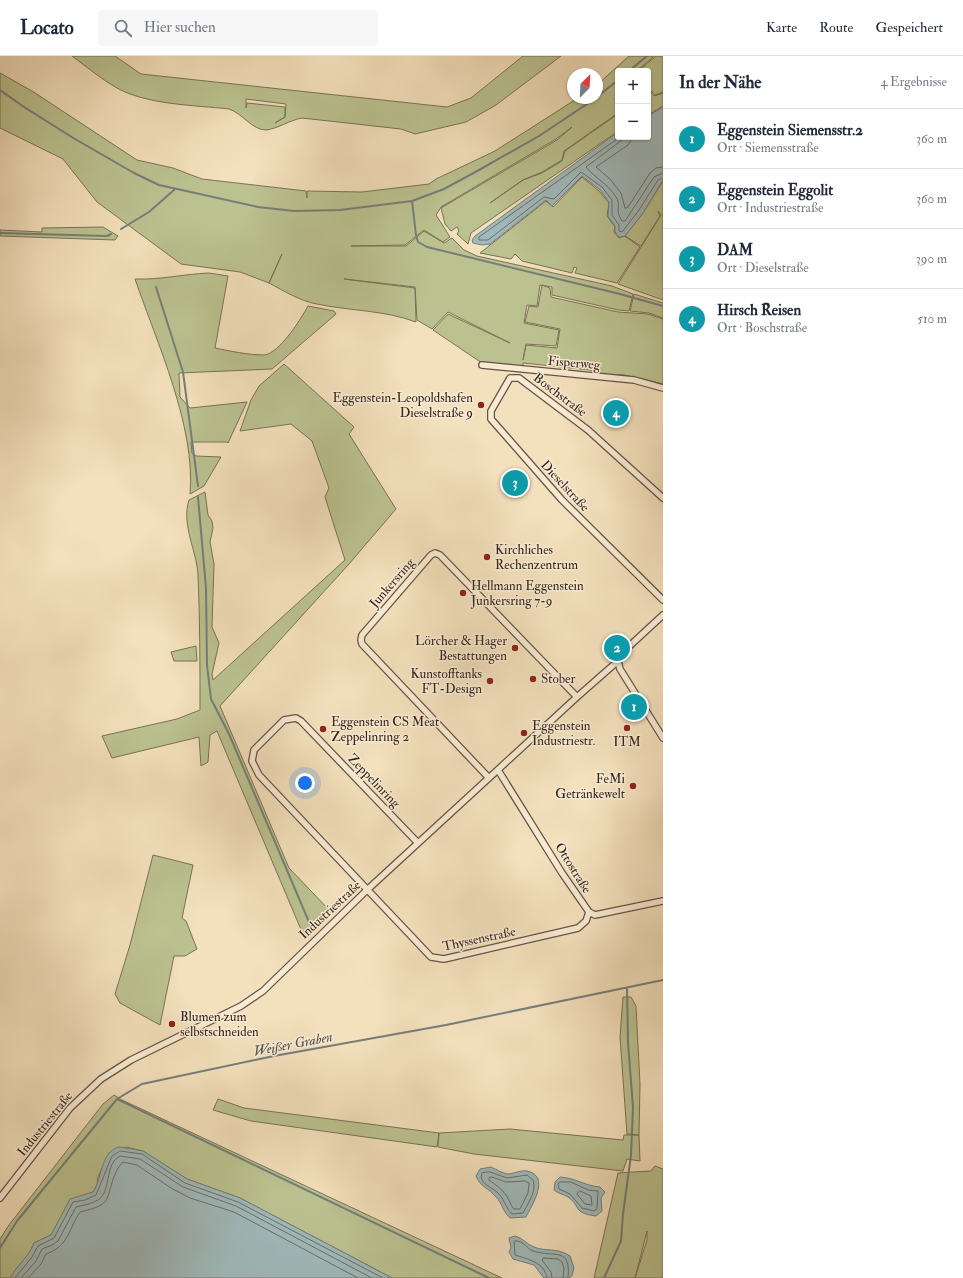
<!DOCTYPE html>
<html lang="de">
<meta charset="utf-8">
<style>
body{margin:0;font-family:"IM FELL Double Pica",serif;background:#f6f6f7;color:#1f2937}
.controls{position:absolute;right:12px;top:12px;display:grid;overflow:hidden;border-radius:4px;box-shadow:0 1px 3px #0004}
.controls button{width:36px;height:36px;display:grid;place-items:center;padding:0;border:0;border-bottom:1px solid #e0e1e3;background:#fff;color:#1f2937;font:20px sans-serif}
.compass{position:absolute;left:567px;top:12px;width:36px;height:36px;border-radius:50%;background:#fff;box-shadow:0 1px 3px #0004;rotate:24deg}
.you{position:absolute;left:305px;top:727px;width:14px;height:14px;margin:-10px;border:3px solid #fff;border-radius:50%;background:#1a73e8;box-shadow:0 0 0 6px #1a73e833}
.badge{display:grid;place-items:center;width:26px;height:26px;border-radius:50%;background:#8f2418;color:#fff;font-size:13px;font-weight:700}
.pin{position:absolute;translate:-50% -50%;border:2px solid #fff;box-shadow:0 1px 4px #0006}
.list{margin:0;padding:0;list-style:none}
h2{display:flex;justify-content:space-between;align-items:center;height:52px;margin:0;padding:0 16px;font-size:17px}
h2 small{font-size:13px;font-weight:400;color:#747a83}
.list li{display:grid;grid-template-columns:26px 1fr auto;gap:12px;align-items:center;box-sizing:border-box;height:60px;padding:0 16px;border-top:1px solid #e0e1e3}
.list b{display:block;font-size:15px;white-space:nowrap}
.list p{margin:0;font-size:13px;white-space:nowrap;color:#747a83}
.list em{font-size:13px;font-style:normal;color:#747a83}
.icon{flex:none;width:22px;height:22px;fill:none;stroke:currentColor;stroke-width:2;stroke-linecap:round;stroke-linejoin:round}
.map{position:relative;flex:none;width:663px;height:1222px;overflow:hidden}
header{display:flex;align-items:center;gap:24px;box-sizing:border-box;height:56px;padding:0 20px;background:#fff;border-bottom:1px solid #e0e1e3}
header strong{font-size:19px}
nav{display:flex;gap:22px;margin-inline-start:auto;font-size:14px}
.search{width:280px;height:36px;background:#f6f6f7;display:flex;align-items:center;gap:10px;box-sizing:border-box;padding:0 14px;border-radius:4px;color:#747a83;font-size:15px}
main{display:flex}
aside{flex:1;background:#fff}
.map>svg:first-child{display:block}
.green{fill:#bbc290;stroke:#797256;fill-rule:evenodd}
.water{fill:#a0babb;stroke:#767e7b}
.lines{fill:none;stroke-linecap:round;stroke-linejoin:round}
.shore{stroke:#6c6e6c;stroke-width:1}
.stream{stroke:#767e7b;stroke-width:2}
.minor-casing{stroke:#665244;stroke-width:8}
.minor{stroke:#f7ebd3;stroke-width:5.5}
.poi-dot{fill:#8f2418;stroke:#f7ebd3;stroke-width:1.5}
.labels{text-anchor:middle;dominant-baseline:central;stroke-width:3;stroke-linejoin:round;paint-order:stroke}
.street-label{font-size:13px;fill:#37231c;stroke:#f7ebd3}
.poi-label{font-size:13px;fill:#37231c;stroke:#f7ebd3;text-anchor:start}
.water-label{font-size:14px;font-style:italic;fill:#56504c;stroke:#f7ebd3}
</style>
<header>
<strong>Locato</strong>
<div class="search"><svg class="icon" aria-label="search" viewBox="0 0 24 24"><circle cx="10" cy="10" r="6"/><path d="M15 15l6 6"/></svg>Hier suchen</div>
<nav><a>Karte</a><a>Route</a><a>Gespeichert</a></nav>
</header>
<main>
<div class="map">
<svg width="663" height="1222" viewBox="0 0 663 1222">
<rect width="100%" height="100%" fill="#f3e0bc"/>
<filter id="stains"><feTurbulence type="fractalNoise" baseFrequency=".005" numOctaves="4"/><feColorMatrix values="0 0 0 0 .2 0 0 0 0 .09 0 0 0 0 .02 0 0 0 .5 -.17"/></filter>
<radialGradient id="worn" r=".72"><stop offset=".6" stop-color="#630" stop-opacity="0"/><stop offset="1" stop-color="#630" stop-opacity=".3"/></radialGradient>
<!-- green -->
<path class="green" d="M 72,0 L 115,0 L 141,18 L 447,51 L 471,42 L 523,0 L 561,0 L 496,49 L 466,66 L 415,78 L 401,73 L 302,62 C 290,64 277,73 266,74 C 252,74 242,57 229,53 C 194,49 148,49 117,32 C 101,23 87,11 72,0 ZM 246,43 L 286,48 L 285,61 L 275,67 L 285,61 L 285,51 L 247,47 L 246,52 Z
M 629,0 L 654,0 L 637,15 L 618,15 L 618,31 L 615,34 L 618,32 L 618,57 L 564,95 L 562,104 L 542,116 L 523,124 L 490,147 L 523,124 L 542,117 L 562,105 L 565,95 L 618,58 L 618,77 L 614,78 L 471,177 L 468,188 L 457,178 L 459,175 L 457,171 L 451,175 L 445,168 L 441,152 L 557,84 L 572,71 L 556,83 L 441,151 L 436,159 L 450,181 L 443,186 L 424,174 L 405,189 L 351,190 L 406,190 L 424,175 L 444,187 L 452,182 L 464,194 L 477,200 L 612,230 L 633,238 L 629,255 L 618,254 L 552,239 L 552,231 L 540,229 L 537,250 L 527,249 L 524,267 L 559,274 L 556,290 L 526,288 L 523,304 L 526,289 L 557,292 L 560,273 L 525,266 L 529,250 L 538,251 L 542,229 L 550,232 L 551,241 L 618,256 L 648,258 L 663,263 L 663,328 L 624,319 L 600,318 L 599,315 L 523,307 L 523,310 L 482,307 L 433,274 L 448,258 L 510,287 L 448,256 L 432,273 L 417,264 L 415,231 L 344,223 L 415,232 L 416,266 C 384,254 350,255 317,248 C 300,245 284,235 269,227 L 282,198 L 269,227 L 240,216 L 181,208 L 97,146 L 63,103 L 0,72 L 0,17 L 32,35 L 137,104 L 173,112 L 202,123 L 306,135 L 307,142 L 307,135 L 362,136 L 429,128 L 436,123 L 495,95 L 578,42 L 597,42 L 597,29 Z
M 656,0 L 663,0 L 663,36 L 655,39 L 650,34 L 648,36 L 648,15 L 638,15 Z
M 650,35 L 654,40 L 663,37 L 663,50 L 648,59 L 648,37 Z
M 582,121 L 599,135 L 609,147 L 607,160 L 615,171 L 614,176 L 619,182 L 625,180 L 640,191 L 617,227 L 575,217 L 577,212 L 574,211 L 572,217 L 522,205 L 515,198 L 511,203 L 480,197 L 546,145 L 553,151 Z
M 663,125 L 663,244 L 618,228 L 661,159 L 658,155 L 660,160 L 641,190 L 625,180 L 643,157 Z
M 103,171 L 118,180 L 115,184 L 0,180 L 0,174 L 42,176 L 42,172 Z
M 209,217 L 228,220 L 215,292 C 230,295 248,299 264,299 C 279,298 301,263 308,250 L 334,255 L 336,258 L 272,313 L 179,317 L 180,341 L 190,352 L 247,346 L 228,387 L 227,386 L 191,386 L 192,397 L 196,400 L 221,401 L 204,430 L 190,438 C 196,371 157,287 135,223 C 160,224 184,218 209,217 Z
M 634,238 L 663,247 L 663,262 L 649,257 L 630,255 Z
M 284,308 L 354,371 L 349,378 L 396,453 L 349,508 L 220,650 L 289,812 L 332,857 L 305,883 L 217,675 L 210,679 L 208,706 L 201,710 L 199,681 L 112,702 L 102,680 L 177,663 L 200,654 C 200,609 200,564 198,519 C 197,495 181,469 189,444 L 205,436 L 208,459 L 212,465 L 213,472 L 210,486 L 214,508 L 212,571 L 219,587 L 212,618 L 213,624 L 345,504 L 325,441 L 329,432 L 312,385 L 291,368 L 240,375 L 251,344 L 259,330 Z
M 196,590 L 197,605 L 174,605 L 171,596 Z
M 153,799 L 193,809 L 182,862 L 186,865 L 197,893 L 185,900 L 174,900 L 160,969 L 120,947 L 115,938 L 130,889 Z
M 623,941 L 631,941 L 636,950 L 640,1028 L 639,1079 L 627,1078 L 620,981 Z
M 114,1039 L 120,1043 L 502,1222 L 392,1222 L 240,1142 L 187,1123 L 143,1095 L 126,1091 L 109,1097 L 98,1121 L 97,1129 L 93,1136 L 84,1140 L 57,1170 L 51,1179 L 34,1187 L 29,1199 L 10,1222 L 0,1222 L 0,1183 L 9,1169 L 103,1048 Z
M 218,1043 L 244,1052 L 439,1077 L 437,1091 L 251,1065 L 213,1054 Z
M 510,1073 L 623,1084 L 624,1079 L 639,1079 L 640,1105 L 627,1103 L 623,1115 L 474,1098 L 438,1091 L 439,1077 Z
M 655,1110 L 663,1113 L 663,1222 L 635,1222 L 647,1184 L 647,1175 L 635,1222 L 594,1222 L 618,1117 L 651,1115 Z"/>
<!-- water -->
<path class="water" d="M 663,51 L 663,124 L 643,157 L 625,180 L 619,181 L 615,176 L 615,170 L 608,160 L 609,146 L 600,134 L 582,120 L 552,150 L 546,144 L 490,188 L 482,189 L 473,187 L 472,184 L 475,180 L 614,79 L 618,78 L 618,81 L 648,81 L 648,60 Z
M 119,1091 L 143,1095 L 187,1123 L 240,1142 L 392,1222 L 10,1222 C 17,1209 29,1201 34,1187 L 51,1179 L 70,1143 L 93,1136 C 102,1124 100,1096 119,1091 Z
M 491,1111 C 496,1113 503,1118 509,1118 C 515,1117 521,1114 527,1115 C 551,1120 532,1149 526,1161 L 510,1162 C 501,1153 503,1148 496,1141 C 489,1132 480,1131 476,1120 L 480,1113 Z
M 560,1121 C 576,1122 585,1130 600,1131 L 605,1136 L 601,1142 L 602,1155 L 596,1160 C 572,1157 581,1150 568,1141 C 563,1138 559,1138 554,1134 L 555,1126 Z
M 515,1180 C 523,1182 526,1188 534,1191 C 546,1196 556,1191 570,1200 L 574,1212 L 572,1220 L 569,1222 L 544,1222 L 534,1209 L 513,1203 L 509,1196 L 511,1192 L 509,1182 Z"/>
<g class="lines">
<!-- shore -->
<path class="shore" d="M 620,81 L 479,181 L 479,184 L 488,184 L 544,141 L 554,143 L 581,116 L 602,131 L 612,144 L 612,159 L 619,169 L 619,175 L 622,176 L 639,154 L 658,124 L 663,122
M 626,81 L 586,111 C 595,122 608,128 616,141 C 622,149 614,154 622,165 L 625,165 L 654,121 L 663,117
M 633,81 L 628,89 L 596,111 L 610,123 L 621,137 L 625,152 L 627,152 L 630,148 L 650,117 L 656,112 L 663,111
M 490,1116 L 507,1122 L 527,1119 L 533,1124 C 537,1135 528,1147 523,1157 L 512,1158 C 505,1151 504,1142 497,1136 C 491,1131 483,1129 481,1121 L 482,1117 Z
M 492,1121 L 506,1126 L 525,1125 L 529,1127 L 528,1137 L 520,1153 L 514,1153 C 510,1149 510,1144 506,1139 C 502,1133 496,1129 489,1124 L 489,1122 Z
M 561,1126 L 571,1126 L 588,1134 L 598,1135 L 597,1153 L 594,1155 L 582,1152 L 570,1138 L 559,1133 L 558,1128 Z
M 580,1135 L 591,1140 L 592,1149 L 585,1148 L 577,1138 Z
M 15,1222 L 32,1201 L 38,1190 L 54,1182 L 73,1146 L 85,1144 L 96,1139 L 112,1100 L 120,1095 L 142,1098 L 185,1127 L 238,1146 L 383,1222
M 21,1222 L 36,1205 L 42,1193 L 52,1189 L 58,1185 L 76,1151 C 84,1149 91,1148 98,1144 C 112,1135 104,1108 120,1100 L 140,1103 L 183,1131 L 236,1150 L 372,1222
M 28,1222 L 41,1208 L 46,1198 C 69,1190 68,1174 80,1156 C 115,1148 104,1143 116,1116 C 118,1112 120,1109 123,1106 L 137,1109 L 171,1132 L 190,1142 L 234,1156 L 358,1222
M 547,1222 C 545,1206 527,1203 515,1199 L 514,1185 C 523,1184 526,1192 533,1195 C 555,1202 571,1190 568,1222
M 552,1222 L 551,1216 L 542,1204 L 543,1202 L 558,1203 L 562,1206 L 564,1212 L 563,1222"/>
<!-- stream -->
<path class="stream" d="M 629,15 L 647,0
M 0,34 L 24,51 L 75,83 L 134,117 L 159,129 L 258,151 L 294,155 L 340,154 L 412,145 L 444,133 L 479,114 L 539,80 L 596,42
M 597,41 L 618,24
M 412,145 L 416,179 L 418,186 L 427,191 L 620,238 L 663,250
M 121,173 L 149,156 L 174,134
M 0,177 L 107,180 L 111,178
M 156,231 L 183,316 L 198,430
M 198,441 L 206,532 L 207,609 L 211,643 L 229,678 L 312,873
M 117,1043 L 489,1222
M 0,1192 L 17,1165 L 117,1043 L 142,1028 L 274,1000 L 446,969 L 663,924
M 604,1222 L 621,1185 L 623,1158 L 631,1099 L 633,1051 L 628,987 L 627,932"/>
<defs>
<path id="minor" d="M 482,309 L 634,324 L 663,332
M 663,442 L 588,374 L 519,322 L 510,322 L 491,355 L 491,363 L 562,444 L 663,544
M 618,605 L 620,613 L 663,682
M 498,714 L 562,817 L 589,856 L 595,859 L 663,845
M 489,722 L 362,588 L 361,584 L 362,579 L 431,499 L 435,497 L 440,499 L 577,641
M 418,787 L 301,665 L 296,662 L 284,664 L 254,694 L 252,705 L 259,719 L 431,901 L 444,903 L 578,872 L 586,865 L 589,856
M 0,1142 L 70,1052 L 101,1023 L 131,1004 L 241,950 L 263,935 L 367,834 L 577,641 L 618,605 L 623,596 L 663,559"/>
</defs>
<!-- minor casing -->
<use href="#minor" class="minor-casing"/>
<!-- minor -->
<use href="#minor" class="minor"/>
</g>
<!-- markers -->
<g class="poi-dot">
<circle cx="481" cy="349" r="4"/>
<circle cx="487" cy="501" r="4"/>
<circle cx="463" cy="537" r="4"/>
<circle cx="515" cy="592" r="4"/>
<circle cx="533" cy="623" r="4"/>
<circle cx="490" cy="625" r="4"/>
<circle cx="627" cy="672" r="4"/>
<circle cx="323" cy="673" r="4"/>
<circle cx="524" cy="677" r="4"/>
<circle cx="633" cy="730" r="4"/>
<circle cx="172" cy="968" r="4"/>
</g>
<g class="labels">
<!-- street labels -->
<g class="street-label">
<text transform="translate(574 307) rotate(5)">Fisperweg</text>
<text transform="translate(560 339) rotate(37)">Boschstraße</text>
<text transform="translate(565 430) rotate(47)">Dieselstraße</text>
<text transform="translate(392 527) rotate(-49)">Junkersring</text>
<text transform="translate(374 725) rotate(46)">Zeppelinring</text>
<text transform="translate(573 812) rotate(58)">Ottostraße</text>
<text transform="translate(330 854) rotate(-43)">Industriestraße</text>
<text transform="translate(479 883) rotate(-12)">Thyssenstraße</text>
<text transform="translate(45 1068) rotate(-51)">Industriestraße</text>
</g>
<!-- poi labels -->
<g class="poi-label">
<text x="473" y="342" text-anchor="end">Eggenstein-Leopoldshafen<tspan x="473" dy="15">Dieselstraße 9</tspan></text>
<text x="495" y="494">Kirchliches<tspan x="495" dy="15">Rechenzentrum</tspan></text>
<text x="471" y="530">Hellmann Eggenstein<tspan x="471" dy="15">Junkersring 7-9</tspan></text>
<text x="507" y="585" text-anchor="end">Lörcher &amp; Hager<tspan x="507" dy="15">Bestattungen</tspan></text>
<text x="482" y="618" text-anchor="end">Kunstofftanks<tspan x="482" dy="15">FT-Design</tspan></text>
<text x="541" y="623">Stober</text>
<text x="331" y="666">Eggenstein CS Meat<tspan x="331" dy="15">Zeppelinring 2</tspan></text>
<text x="532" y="670">Eggenstein<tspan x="532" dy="15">Industriestr.</tspan></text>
<text x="627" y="686" text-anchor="middle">ITM</text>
<text x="625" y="723" text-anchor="end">FeMi<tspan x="625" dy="15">Getränkewelt</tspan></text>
<text x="180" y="961">Blumen zum<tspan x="180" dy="15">selbstschneiden</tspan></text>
</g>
<!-- water labels -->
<g class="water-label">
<text transform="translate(293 988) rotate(-11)">Weißer Graben</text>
</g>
</g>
<rect width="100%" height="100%" filter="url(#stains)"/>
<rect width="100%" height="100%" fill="url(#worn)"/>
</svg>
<div class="controls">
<button>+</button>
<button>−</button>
</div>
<svg class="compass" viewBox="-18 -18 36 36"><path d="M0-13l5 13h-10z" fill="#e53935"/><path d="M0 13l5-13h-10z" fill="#747a83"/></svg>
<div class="you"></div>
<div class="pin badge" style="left:634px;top:651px;background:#0f9aa8">1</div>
<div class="pin badge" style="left:617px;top:592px;background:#0f9aa8">2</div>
<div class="pin badge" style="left:515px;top:427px;background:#0f9aa8">3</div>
<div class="pin badge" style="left:616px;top:357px;background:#0f9aa8">4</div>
</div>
<aside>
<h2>In der Nähe<small>4 Ergebnisse</small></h2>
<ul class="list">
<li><span class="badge" style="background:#0f9aa8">1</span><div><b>Eggenstein Siemensstr.2</b><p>Ort · Siemensstraße</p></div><em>360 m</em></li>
<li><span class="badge" style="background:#0f9aa8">2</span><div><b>Eggenstein Eggolit</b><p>Ort · Industriestraße</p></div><em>360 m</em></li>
<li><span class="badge" style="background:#0f9aa8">3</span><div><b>DAM</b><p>Ort · Dieselstraße</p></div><em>390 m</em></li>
<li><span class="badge" style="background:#0f9aa8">4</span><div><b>Hirsch Reisen</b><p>Ort · Boschstraße</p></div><em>510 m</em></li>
</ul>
</aside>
</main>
